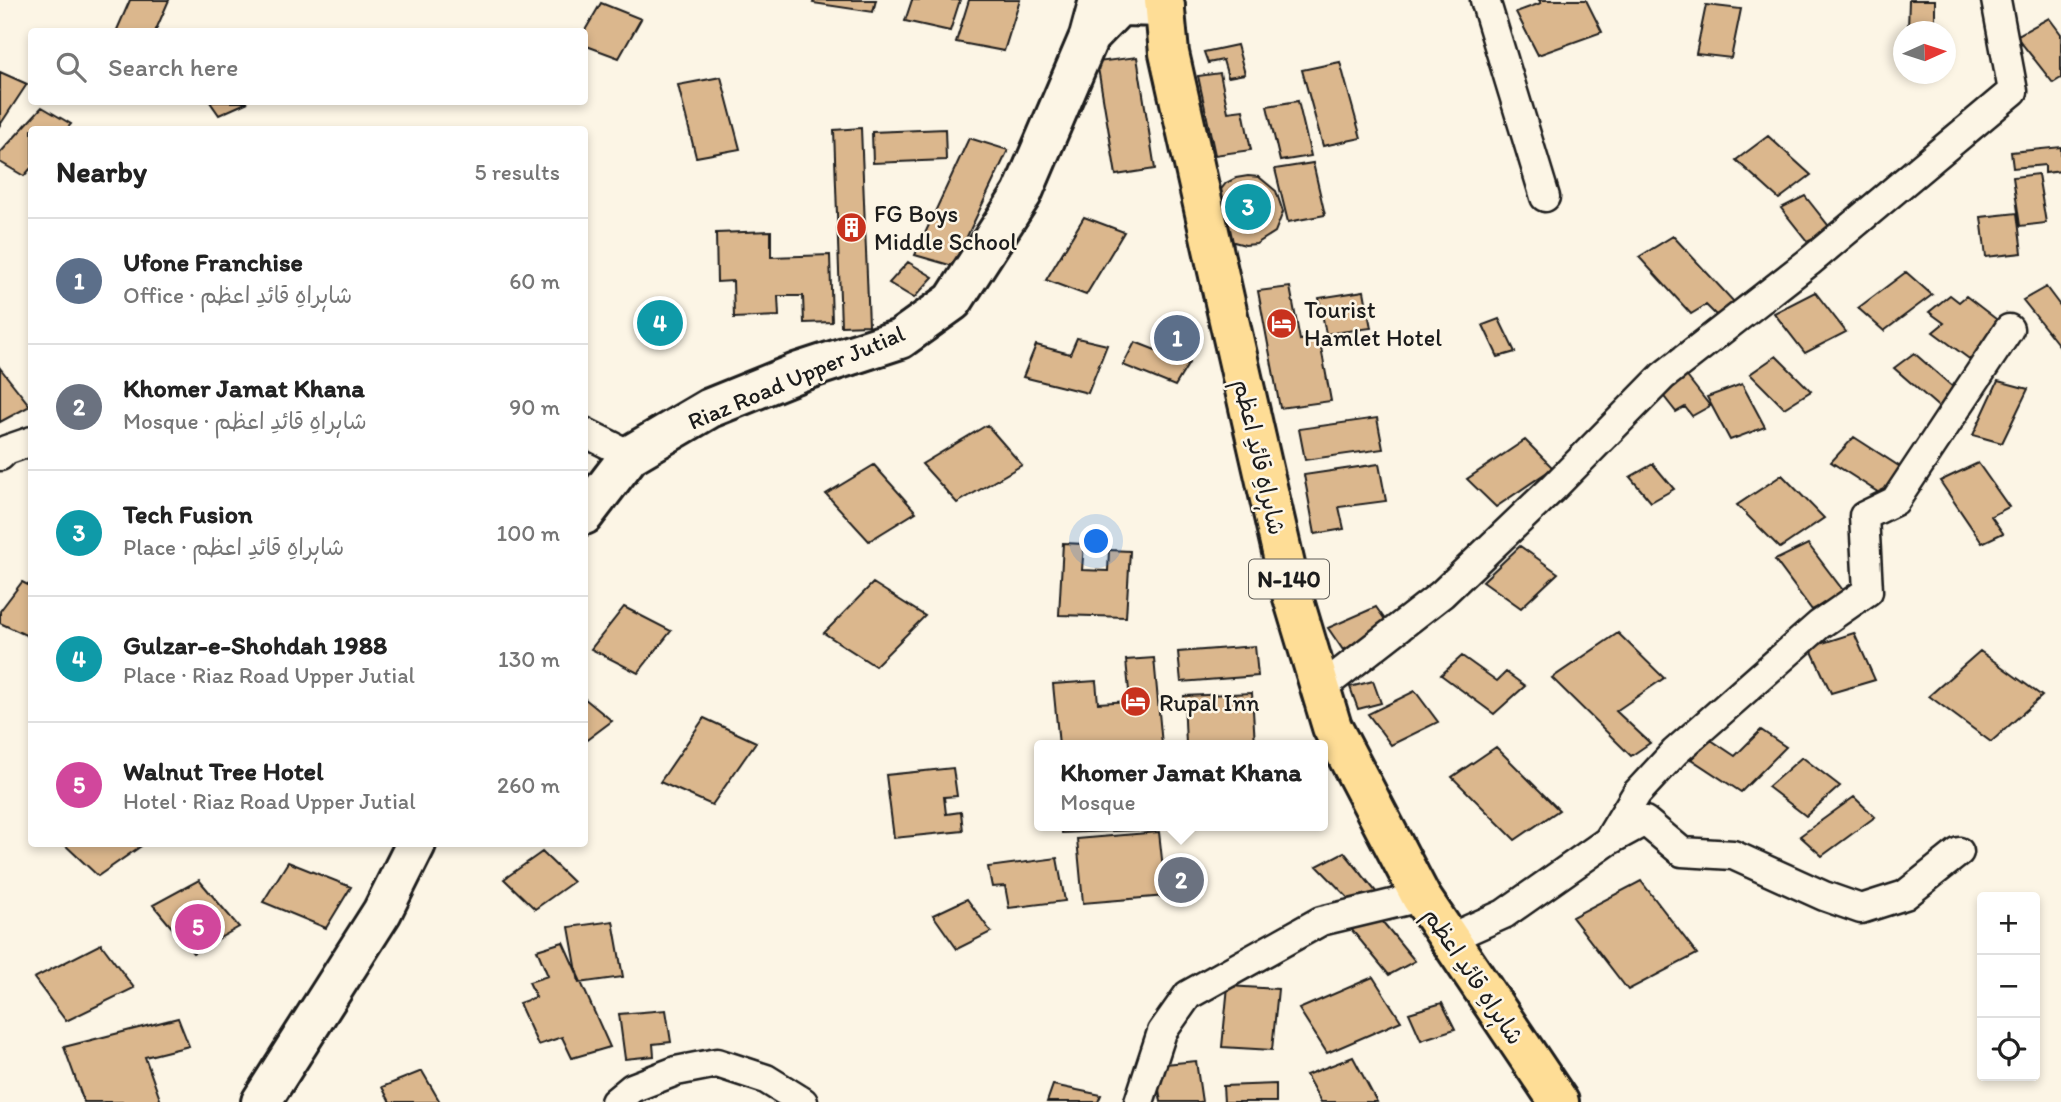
<!DOCTYPE html>
<meta charset="utf-8">
<style>
body{margin:0;font-family:Itim,"Playpen Sans Arabic",sans-serif;background:#f6f6f6;color:#222}
.controls{position:absolute;right:21px;bottom:21px;display:grid;overflow:hidden;border-radius:7px;box-shadow:0 4px 10px #0003}
.controls button{width:63px;height:63px;display:grid;place-items:center;padding:0;border:0;border-bottom:2px solid #e0e0e0;background:#fff;color:#222;font:35px sans-serif}
.compass{position:absolute;left:1893px;top:21px;width:63px;height:63px;border-radius:50%;background:#fff;box-shadow:0 4px 10px #0003;rotate:87deg}
.you{position:absolute;left:1097px;top:542px;width:24px;height:24px;margin:-18px;border:5px solid #fff;border-radius:50%;background:#1a73e8;box-shadow:0 0 0 10px #1a73e833}
.badge{display:grid;place-items:center;width:46px;height:46px;border-radius:50%;background:#d93025;color:#fff;font-size:23px;font-weight:700}
.pin{position:absolute;translate:-50% -50%;border:4px solid #fff;box-shadow:0 2px 7px #0006}
.popup{position:absolute;left:1034px;top:740px;width:294px;height:91px;box-sizing:border-box;display:grid;place-content:center;border-radius:7px;background:#fff;filter:drop-shadow(0 2px 5px #0005);font-size:23px;white-space:nowrap;color:#767676}
.popup b{font-size:26px;color:#222}
.popup::after{content:'';position:absolute;left:50%;top:100%;margin-left:-14px;border:14px solid transparent;border-top-color:#fff}
.list{margin:0;padding:0;list-style:none}
h2{display:flex;justify-content:space-between;align-items:center;height:91px;margin:0;padding:0 28px;font-size:30px}
h2 small{font-size:23px;font-weight:400;color:#767676}
.list li{display:grid;grid-template-columns:46px 1fr auto;gap:21px;align-items:center;box-sizing:border-box;height:126px;padding:0 28px;border-top:2px solid #e0e0e0}
.list b{display:block;font-size:26px;white-space:nowrap}
.list p{margin:0;font-size:23px;white-space:nowrap;color:#767676}
.list em{font-size:23px;font-style:normal;color:#767676}
.icon{flex:none;width:38px;height:38px;fill:none;stroke:currentColor;stroke-width:2;stroke-linecap:round;stroke-linejoin:round}
.map{position:relative;flex:none;width:2061px;height:1102px;overflow:hidden}
.search{position:absolute;background:#fff;box-shadow:0 4px 10px #0003;left:28px;top:28px;width:560px;height:77px;display:flex;align-items:center;gap:18px;box-sizing:border-box;padding:0 24px;border-radius:7px;color:#767676;font-size:26px}
.panel{position:absolute;background:#fff;box-shadow:0 4px 10px #0003;left:28px;top:126px;width:560px;height:721px;border-radius:7px}
.map>svg:first-child{display:block}
.building{fill:#dbb78d;stroke:#1c1c1c;stroke-width:2}
.lines{fill:none;stroke-linecap:round;stroke-linejoin:round}
.street-casing{stroke:#1c1c1c;stroke-width:33}
.secondary-casing{stroke:#1c1c1c;stroke-width:44}
.highway-casing{stroke:#1c1c1c;stroke-width:44}
.street{stroke:#fcf5e5;stroke-width:28}
.secondary{stroke:#fcf5e5;stroke-width:38}
.highway{stroke:#fedd96;stroke-width:38}
.labels{text-anchor:middle;dominant-baseline:central;stroke-width:5;stroke-linejoin:round;paint-order:stroke}
.shield{fill:#fcf5e5;stroke:#5f5d58;stroke-width:2}
.shield-label{font-size:23px;font-weight:bold;fill:#1c1c1c}
.poi-label{font-size:24px;fill:#1c1c1c;stroke:#fcf5e5;text-anchor:start}
.street-label{font-size:24px;fill:#1c1c1c;stroke:#fcf5e5}
</style>
<div class="map">
<svg width="2061" height="1102" viewBox="0 0 2061 1102">
<rect width="100%" height="100%" fill="#fcf5e5"/>
<filter id="ink" filterUnits="userSpaceOnUse"><feTurbulence type="fractalNoise" baseFrequency=".0143" numOctaves="2"/><feDisplacementMap in="SourceGraphic" scale="14" xChannelSelector="R" yChannelSelector="G"/><feConvolveMatrix kernelMatrix="1 2 1 2 8 2 1 2 1" color-interpolation-filters="sRGB"/></filter>
<g filter="url(#ink)">
<!-- building -->
<path class="building" d="M 130,0 L 169,0 L 155,32 L 116,32 Z
M 814,0 L 876,0 L 873,12 L 813,3 Z
M 912,0 L 960,0 L 950,31 L 905,21 Z
M 969,0 L 1020,0 L 1004,51 L 956,42 Z
M 1539,0 L 1586,0 L 1602,32 L 1538,55 L 1516,12 L 1541,3 Z
M 1909,0 L 1935,0 L 1935,29 L 1908,29 Z
M 601,3 L 641,19 L 619,58 L 584,45 L 584,32 Z
M 1706,5 L 1741,9 L 1731,58 L 1696,54 Z
M 2049,18 L 2061,34 L 2061,78 L 2053,83 L 2016,36 Z
M 1237,45 L 1245,74 L 1228,77 L 1223,60 L 1208,63 L 1204,52 Z
M 1137,57 L 1155,169 L 1116,175 L 1097,62 Z
M 1340,62 L 1361,138 L 1323,146 L 1302,70 Z
M 0,72 L 27,84 L 0,125 Z
M 1220,73 L 1228,112 L 1243,110 L 1251,150 L 1215,155 L 1198,76 Z
M 721,77 L 740,149 L 696,157 L 678,85 Z
M 1298,101 L 1311,156 L 1280,161 L 1267,106 Z
M 210,102 L 248,102 L 219,115 Z
M 42,107 L 71,124 L 66,130 L 32,130 L 32,167 L 24,176 L 0,162 L 0,153 Z
M 861,128 L 869,325 L 841,326 L 834,130 Z
M 945,129 L 946,160 L 873,163 L 872,132 Z
M 1768,136 L 1811,175 L 1779,199 L 1736,160 Z
M 969,138 L 1008,150 L 953,266 L 915,255 Z
M 2061,147 L 2061,171 L 2045,173 L 2045,165 L 2013,168 L 2011,152 Z
M 1313,163 L 1325,215 L 1288,222 L 1275,169 Z
M 2038,174 L 2046,223 L 2020,226 L 2013,177 Z
M 1248,176 L 1259,177 L 1276,191 L 1283,212 L 1275,232 L 1256,244 L 1245,245 L 1234,242 L 1224,236 L 1219,192 L 1226,183 L 1236,178 Z
M 1805,196 L 1831,229 L 1807,241 L 1781,208 Z
M 2017,213 L 2022,253 L 1986,257 L 1981,217 Z
M 1084,217 L 1124,232 L 1086,295 L 1046,280 Z
M 771,231 L 771,257 L 830,255 L 832,322 L 804,323 L 803,296 L 778,296 L 779,316 L 734,318 L 733,281 L 717,282 L 716,233 Z
M 1673,236 L 1735,303 L 1716,315 L 1706,305 L 1691,314 L 1639,257 Z
M 908,262 L 933,277 L 914,298 L 889,283 Z
M 1906,272 L 1932,295 L 1884,331 L 1858,308 Z
M 1290,287 L 1300,340 L 1319,337 L 1331,401 L 1280,408 L 1258,291 Z
M 2046,287 L 2061,307 L 2061,348 L 2023,300 Z
M 1364,291 L 1371,328 L 1326,334 L 1319,298 Z
M 1815,292 L 1846,332 L 1805,353 L 1774,313 Z
M 1950,295 L 1959,302 L 1966,296 L 2009,329 L 1972,361 L 1933,332 L 1944,323 L 1929,312 Z
M 1499,319 L 1515,352 L 1498,357 L 1483,325 Z
M 1077,338 L 1107,345 L 1088,393 L 1023,377 L 1036,345 L 1070,354 Z
M 1135,342 L 1189,363 L 1175,386 L 1123,365 Z
M 1914,353 L 1962,395 L 1942,410 L 1894,368 Z
M 1776,356 L 1811,391 L 1784,408 L 1750,374 Z
M 0,368 L 30,406 L 0,422 Z
M 1685,374 L 1710,406 L 1692,416 L 1685,407 L 1676,412 L 1658,389 Z
M 1998,381 L 2028,389 L 2002,443 L 1973,435 Z
M 1742,384 L 1765,427 L 1730,440 L 1707,397 Z
M 1377,418 L 1383,449 L 1305,460 L 1299,429 Z
M 987,425 L 1022,465 L 957,503 L 922,464 Z
M 1854,437 L 1908,472 L 1884,496 L 1831,462 Z
M 1525,440 L 1553,468 L 1496,507 L 1467,479 Z
M 1978,463 L 2009,507 L 1991,516 L 2003,533 L 1982,543 L 1940,481 Z
M 1379,464 L 1386,501 L 1339,507 L 1344,529 L 1315,534 L 1304,475 Z
M 1653,464 L 1674,489 L 1651,502 L 1630,477 Z
M 874,465 L 916,512 L 869,541 L 826,494 Z
M 1782,475 L 1824,518 L 1780,548 L 1737,505 Z
M 1063,543 L 1084,544 L 1082,570 L 1108,571 L 1109,550 L 1130,551 L 1126,617 L 1059,615 Z
M 1808,544 L 1845,593 L 1812,610 L 1775,560 Z
M 1520,546 L 1558,573 L 1521,608 L 1483,581 Z
M 22,582 L 32,587 L 32,638 L 0,623 L 0,611 Z
M 873,583 L 925,616 L 875,666 L 824,633 Z
M 624,607 L 671,631 L 638,673 L 591,649 Z
M 1376,607 L 1391,628 L 1343,650 L 1328,628 Z
M 1618,633 L 1664,678 L 1616,711 L 1650,743 L 1631,756 L 1552,678 Z
M 1854,633 L 1875,680 L 1831,693 L 1810,647 Z
M 1255,646 L 1258,676 L 1181,682 L 1178,652 Z
M 1980,651 L 2042,696 L 1991,742 L 1929,696 Z
M 1462,656 L 1497,681 L 1506,672 L 1525,686 L 1494,714 L 1441,675 Z
M 1154,658 L 1162,745 L 1059,745 L 1053,684 L 1096,681 L 1098,703 L 1130,701 L 1126,660 Z
M 1373,681 L 1381,703 L 1358,709 L 1350,687 Z
M 1415,691 L 1438,722 L 1391,745 L 1368,714 Z
M 1252,693 L 1255,745 L 1186,745 L 1184,696 Z
M 584,698 L 612,721 L 584,742 Z
M 704,718 L 756,742 L 712,805 L 660,782 Z
M 1761,730 L 1786,747 L 1741,792 L 1691,759 L 1711,740 L 1735,756 Z
M 1496,747 L 1559,810 L 1515,840 L 1452,777 Z
M 1802,757 L 1840,786 L 1806,816 L 1768,787 Z
M 953,768 L 957,796 L 944,797 L 946,814 L 961,812 L 963,831 L 894,838 L 886,775 Z
M 1854,797 L 1875,817 L 1822,856 L 1800,836 Z
M 1062,826 L 1139,826 L 1140,830 L 1062,833 Z
M 1159,832 L 1166,896 L 1083,903 L 1077,839 Z
M 64,844 L 139,844 L 141,846 L 98,876 Z
M 542,852 L 573,882 L 535,909 L 504,879 Z
M 1344,852 L 1377,893 L 1355,905 L 1317,866 Z
M 1057,858 L 1065,901 L 1009,908 L 1005,886 L 992,887 L 988,867 Z
M 288,862 L 351,887 L 326,928 L 263,902 Z
M 199,880 L 239,927 L 193,953 L 153,905 Z
M 1641,881 L 1697,954 L 1628,990 L 1572,917 Z
M 967,899 L 991,932 L 957,949 L 933,915 Z
M 1377,915 L 1415,961 L 1389,975 L 1351,929 Z
M 613,921 L 623,977 L 579,983 L 569,927 Z
M 563,942 L 610,1047 L 572,1058 L 562,1037 L 538,1045 L 519,1003 L 536,997 L 529,982 L 548,976 L 537,950 Z
M 101,944 L 134,988 L 66,1021 L 34,978 Z
M 1373,977 L 1401,1021 L 1327,1053 L 1299,1009 Z
M 1228,986 L 1278,989 L 1272,1050 L 1222,1047 Z
M 1442,1003 L 1455,1029 L 1421,1040 L 1409,1013 Z
M 666,1010 L 671,1042 L 653,1044 L 654,1056 L 625,1059 L 619,1014 Z
M 178,1018 L 189,1046 L 145,1057 L 161,1102 L 84,1102 L 64,1047 Z
M 1353,1057 L 1377,1102 L 1321,1102 L 1306,1075 Z
M 1196,1061 L 1202,1102 L 1161,1102 L 1155,1065 Z
M 422,1071 L 440,1102 L 390,1102 L 382,1087 Z
M 1276,1084 L 1276,1102 L 1224,1102 L 1223,1086 Z
M 1053,1085 L 1101,1095 L 1098,1102 L 1047,1102 Z"/>
<g class="lines">
<defs>
<path id="street" d="M 1485,0 L 1545,197
M 584,432 L 630,455
M 0,456 L 6,450 L 32,441
M 1320,689 L 1442,594 L 1553,488 L 1663,376 L 1809,262 L 2013,91 L 1996,0
M 1608,841 L 1637,793 L 1675,752 L 1819,625 L 1868,591 L 1864,516 L 1895,501 L 2009,329
M 1448,939 L 1504,914 L 1608,841 L 1645,821 L 1682,852 L 1733,855 L 1824,896 L 1861,909 L 1905,895 L 1959,852
M 615,1102 L 632,1088 L 676,1071 L 717,1063 L 766,1079 L 803,1102
M 1139,1102 L 1162,1032 L 1188,995 L 1321,921 L 1421,897"/>
<path id="secondary" d="M 1089,37 L 1119,6 L 1165,7
M 584,515 L 630,455 L 710,408 L 799,372 L 900,339 L 953,301 L 1022,194 L 1089,37 L 1099,0
M 261,1102 L 382,912 L 416,844"/>
<path id="highway" d="M 1164,0 L 1169,53 L 1229,320 L 1291,591 L 1332,727 L 1421,897 L 1559,1102"/>
</defs>
<!-- street casing -->
<use href="#street" class="street-casing"/>
<!-- secondary casing -->
<use href="#secondary" class="secondary-casing"/>
<!-- highway casing -->
<use href="#highway" class="highway-casing"/>
<!-- street -->
<use href="#street" class="street"/>
<!-- secondary -->
<use href="#secondary" class="secondary"/>
<!-- highway -->
<use href="#highway" class="highway"/>
</g>
</g>
<!-- icons -->
<defs>
<symbol id="building-disc" viewBox="-11 -11 22 22"><circle r="9.5" fill="#c8321e" stroke="#fcf5e5"/><path d="M-4-6H4V6H1V3H-1V6H-4ZM-2.5-4.3h1.7v1.8h-1.7ZM.8-4.3h1.7v1.8H.8ZM-2.5-1h1.7V.8h-1.7ZM.8-1h1.7V.8H.8Z" fill="#fff"/></symbol>
<symbol id="hotel-disc" viewBox="-11 -11 22 22"><circle r="9.5" fill="#c8321e" stroke="#fcf5e5"/><path d="M-6-4.5h1.5V1H6V5H4.5V3h-9V5H-6ZM-4 0a1.8 1.8 0 1 1 3.6 0ZM.5 0V-2.5h3Q6-2.5 6 0Z" fill="#fff"/></symbol>
</defs>
<g fill-rule="evenodd">
<use href="#building-disc" x="834" y="210" width="35" height="35"/>
<use href="#hotel-disc" x="1264" y="306" width="35" height="35"/>
<use href="#hotel-disc" x="1118" y="684" width="35" height="35"/>
</g>
<g class="labels">
<!-- shield labels -->
<rect class="shield" x="1249" y="559.5" width="80" height="39" rx="5"/>
<g class="shield-label">
<text x="1289" y="579">N-140</text>
</g>
<!-- poi labels -->
<g class="poi-label">
<text x="874" y="213">FG Boys<tspan x="874" dy="28">Middle School</tspan></text>
<text x="1304" y="309">Tourist<tspan x="1304" dy="28">Hamlet Hotel</tspan></text>
<text x="1159" y="702">Rupal Inn</text>
</g>
<!-- street labels -->
<g class="street-label">
<text transform="translate(796 377) rotate(-23)">Riaz Road Upper Jutial</text>
<text transform="translate(1260 457) rotate(77)">شاہراہِ قائدِ اعظم</text>
<text transform="translate(1474 976) rotate(56)">شاہراہِ قائدِ اعظم</text>
</g>
</g>
</svg>
<div class="controls">
<button>+</button>
<button>−</button>
<button><svg class="icon" aria-label="locate" viewBox="0 0 24 24"><circle cx="12" cy="12" r="6"/><path d="M12 2v4M12 18v4M2 12h4M18 12h4"/></svg></button>
</div>
<svg class="compass" viewBox="-18 -18 36 36"><path d="M0-13l5 13h-10z" fill="#e53935"/><path d="M0 13l5-13h-10z" fill="#767676"/></svg>
<div class="you"></div>
<div class="pin badge" style="left:1177px;top:338px;background:#5c6f8a">1</div>
<div class="pin badge" style="left:1181px;top:880px;background:#6b7280">2</div>
<div class="popup"><b>Khomer Jamat Khana</b>Mosque</div>
<div class="pin badge" style="left:1248px;top:207px;background:#0f9aa8">3</div>
<div class="pin badge" style="left:660px;top:323px;background:#0f9aa8">4</div>
<div class="pin badge" style="left:198px;top:927px;background:#d1479c">5</div>
<div class="search"><svg class="icon" aria-label="search" viewBox="0 0 24 24"><circle cx="10" cy="10" r="6"/><path d="M15 15l6 6"/></svg>Search here</div>
<section class="panel">
<h2>Nearby<small>5 results</small></h2>
<ul class="list">
<li><span class="badge" style="background:#5c6f8a">1</span><div><b>Ufone Franchise</b><p>Office · شاہراہِ قائدِ اعظم</p></div><em>60 m</em></li>
<li><span class="badge" style="background:#6b7280">2</span><div><b>Khomer Jamat Khana</b><p>Mosque · شاہراہِ قائدِ اعظم</p></div><em>90 m</em></li>
<li><span class="badge" style="background:#0f9aa8">3</span><div><b>Tech Fusion</b><p>Place · شاہراہِ قائدِ اعظم</p></div><em>100 m</em></li>
<li><span class="badge" style="background:#0f9aa8">4</span><div><b>Gulzar-e-Shohdah 1988</b><p>Place · Riaz Road Upper Jutial</p></div><em>130 m</em></li>
<li><span class="badge" style="background:#d1479c">5</span><div><b>Walnut Tree Hotel</b><p>Hotel · Riaz Road Upper Jutial</p></div><em>260 m</em></li>
</ul>
</section>
</div>
